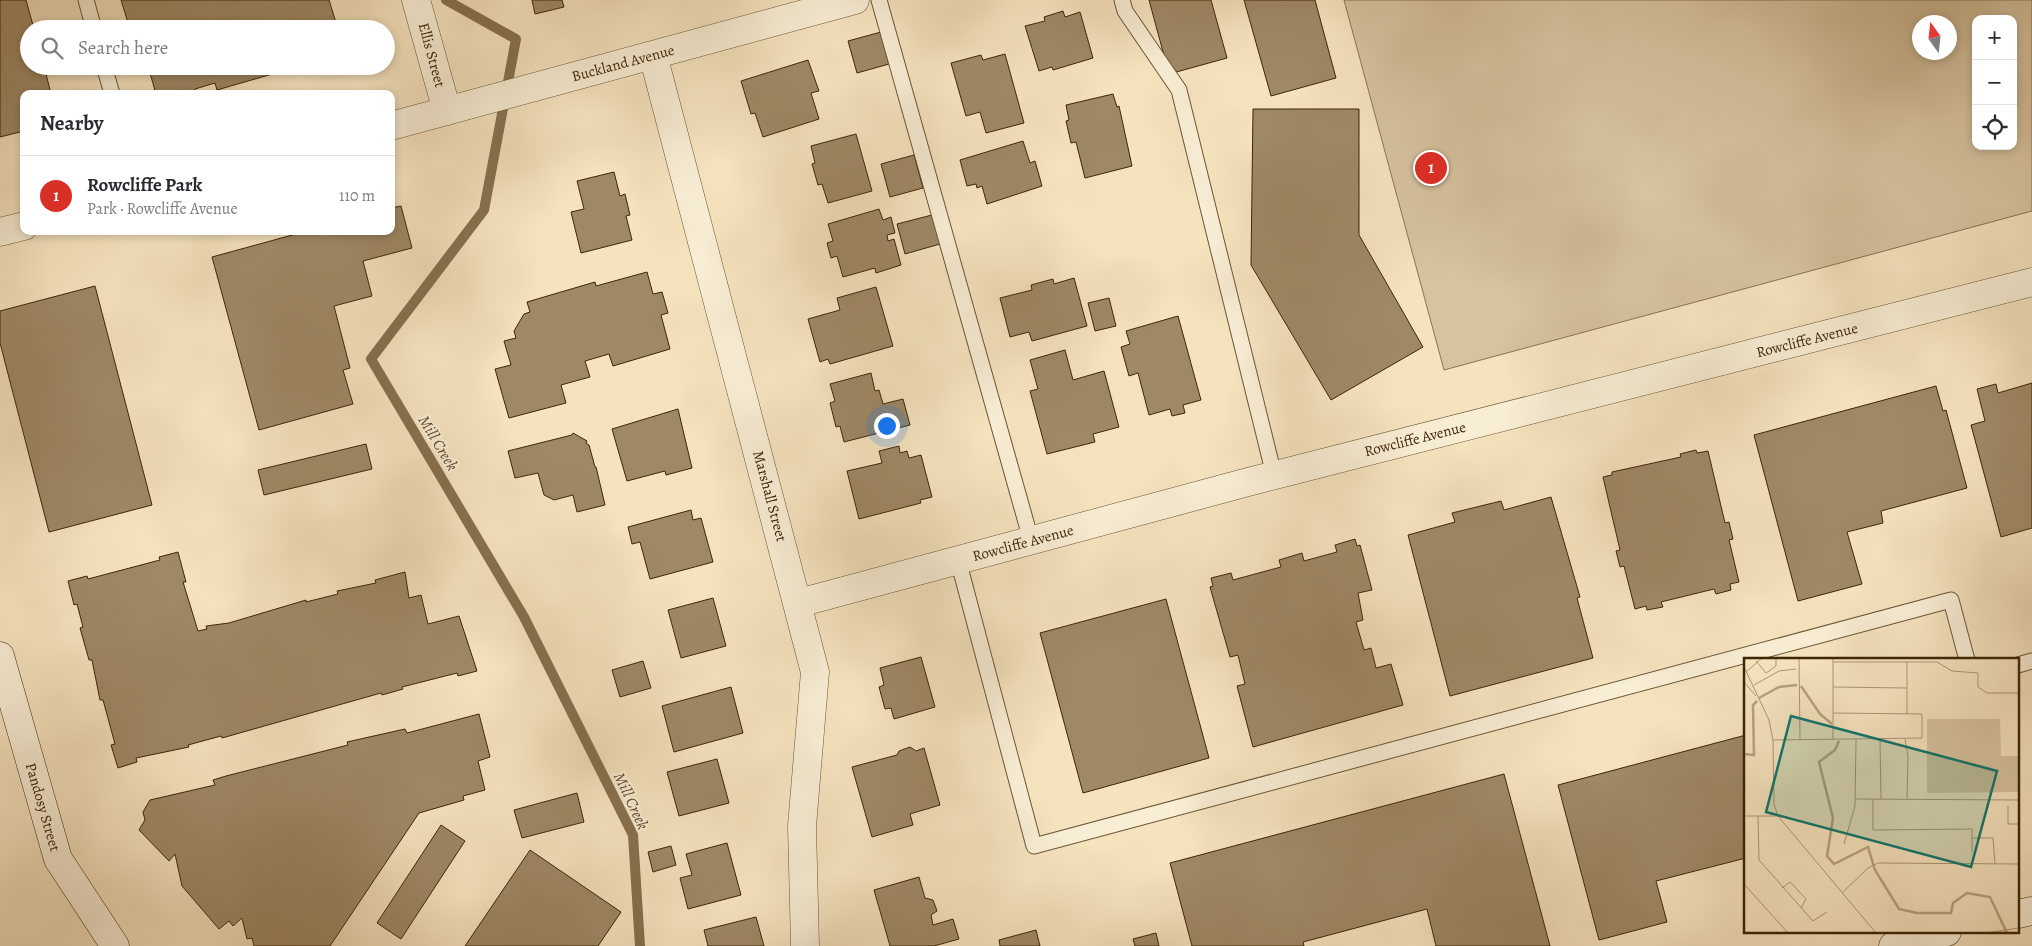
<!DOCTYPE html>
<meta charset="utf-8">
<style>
body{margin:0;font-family:Alegreya,serif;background:#f2f2f3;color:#2b2b33}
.controls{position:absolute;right:15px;top:15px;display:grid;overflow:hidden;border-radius:10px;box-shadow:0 2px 8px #0003}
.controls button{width:45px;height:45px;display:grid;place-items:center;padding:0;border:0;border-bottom:1px solid #e1e1e2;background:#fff;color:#2b2b33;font:25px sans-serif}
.compass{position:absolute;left:1912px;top:15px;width:45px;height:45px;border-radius:50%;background:#fff;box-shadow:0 2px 8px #0003;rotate:345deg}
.you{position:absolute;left:886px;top:425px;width:18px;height:18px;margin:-12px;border:4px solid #fff;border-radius:50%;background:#1a73e8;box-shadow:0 0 0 8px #1a73e833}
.badge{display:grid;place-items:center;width:32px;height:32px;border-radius:50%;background:#d93025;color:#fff;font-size:16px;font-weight:700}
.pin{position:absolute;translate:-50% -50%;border:2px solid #fff;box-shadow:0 1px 5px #0006}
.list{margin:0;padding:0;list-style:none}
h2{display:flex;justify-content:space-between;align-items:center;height:65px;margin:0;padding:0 20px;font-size:21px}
h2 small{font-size:16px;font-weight:400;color:#7c7c81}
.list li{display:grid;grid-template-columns:32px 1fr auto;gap:15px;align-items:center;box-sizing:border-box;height:80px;padding:0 20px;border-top:1px solid #e1e1e2}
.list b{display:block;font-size:19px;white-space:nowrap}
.list p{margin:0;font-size:16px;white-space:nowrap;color:#7c7c81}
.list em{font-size:16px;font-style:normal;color:#7c7c81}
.icon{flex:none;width:28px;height:28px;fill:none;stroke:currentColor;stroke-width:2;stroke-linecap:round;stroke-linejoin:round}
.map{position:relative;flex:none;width:2032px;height:946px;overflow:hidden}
.search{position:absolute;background:#fff;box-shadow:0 2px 8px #0003;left:20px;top:20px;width:375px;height:55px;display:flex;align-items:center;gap:12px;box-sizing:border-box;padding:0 18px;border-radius:28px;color:#7c7c81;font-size:19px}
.panel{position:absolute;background:#fff;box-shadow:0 2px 8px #0003;left:20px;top:90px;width:375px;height:145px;border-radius:10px}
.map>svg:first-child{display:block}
.green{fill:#d6c39f;stroke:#8a7452;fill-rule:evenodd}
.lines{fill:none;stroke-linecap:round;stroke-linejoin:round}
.stream{stroke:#87704e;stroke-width:10}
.building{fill:#9e8865;stroke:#3f2505}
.lane-casing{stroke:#6c5433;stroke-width:17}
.street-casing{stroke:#6c5433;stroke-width:29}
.secondary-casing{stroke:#3f2505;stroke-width:29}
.lane{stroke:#f8edd5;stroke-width:15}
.street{stroke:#f8edd5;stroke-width:28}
.secondary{stroke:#f8edd5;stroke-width:28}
.labels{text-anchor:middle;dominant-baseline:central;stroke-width:4.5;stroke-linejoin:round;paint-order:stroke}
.street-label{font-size:15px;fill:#3f2505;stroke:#f8edd5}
.water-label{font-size:16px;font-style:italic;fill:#634a2a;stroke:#f8edd5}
.inset-river{fill:none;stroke:#b7a27f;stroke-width:2.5}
.inset-road{fill:none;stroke:#ac9774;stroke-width:1}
.view{fill:#0f766e;fill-opacity:0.15;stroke:#0f766e;stroke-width:2.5}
.inset-edge{fill:none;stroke:#3f2505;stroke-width:2.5}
</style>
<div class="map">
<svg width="2032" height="946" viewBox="0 0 2032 946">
<rect width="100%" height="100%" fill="#f5e3be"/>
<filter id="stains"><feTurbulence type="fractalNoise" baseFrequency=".004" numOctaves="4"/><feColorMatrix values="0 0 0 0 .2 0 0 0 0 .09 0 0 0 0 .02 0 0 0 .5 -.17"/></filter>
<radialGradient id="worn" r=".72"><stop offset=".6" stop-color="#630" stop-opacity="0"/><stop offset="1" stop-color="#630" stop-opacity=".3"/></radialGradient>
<!-- green -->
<path class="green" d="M 1344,0 L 2032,0 L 2032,211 L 1444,370 ZM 1976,19 L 2013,19 L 2013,146 L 1976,146 ZM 1920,22 L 1950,22 L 1950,52 L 1920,52 Z"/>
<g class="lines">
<!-- stream -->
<path class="stream" d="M 446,0 L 516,39 L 484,210 L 371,359 L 524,617 L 633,835 L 640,946"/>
</g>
<!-- building -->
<path class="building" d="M 0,0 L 26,0 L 34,29 L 29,29 L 29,66 L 44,66 L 51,94 L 24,94 L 24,131 L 0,137 Z
M 121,0 L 329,0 L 338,29 L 130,29 Z
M 532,0 L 562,0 L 564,7 L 535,14 Z
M 1149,0 L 1211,0 L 1227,58 L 1169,74 Z
M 1244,0 L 1315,0 L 1336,78 L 1271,96 Z
M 1063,11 L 1065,17 L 1080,12 L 1093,58 L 1053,70 L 1052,67 L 1039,71 L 1025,26 L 1045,21 L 1044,17 Z
M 881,32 L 889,64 L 857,73 L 848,41 Z
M 1005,54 L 1024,123 L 986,133 L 980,112 L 966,116 L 951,63 L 981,55 L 983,60 Z
M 808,60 L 819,91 L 811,93 L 819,119 L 763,137 L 755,113 L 751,114 L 741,81 Z
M 148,66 L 285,66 L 286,70 L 217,90 L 215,83 L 195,89 L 196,94 L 156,94 Z
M 1113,94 L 1117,107 L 1119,106 L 1132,166 L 1085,178 L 1076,142 L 1071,143 L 1066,121 L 1069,120 L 1066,105 Z
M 1253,109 L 1359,109 L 1359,235 L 1423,347 L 1331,400 L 1251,265 Z
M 856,134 L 872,191 L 828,203 L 822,184 L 818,185 L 812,164 L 815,163 L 811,146 Z
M 1023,141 L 1030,163 L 1035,161 L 1042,186 L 987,204 L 982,186 L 977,188 L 976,184 L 967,186 L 960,160 Z
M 914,155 L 923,188 L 890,197 L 881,164 Z
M 614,172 L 620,196 L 625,194 L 630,215 L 626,216 L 632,240 L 581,253 L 571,212 L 584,209 L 577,181 Z
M 401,206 L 412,248 L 363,261 L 372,296 L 334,306 L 350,368 L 343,370 L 353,404 L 259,430 L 212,257 L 307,231 L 391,231 L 391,208 Z
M 879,209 L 883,220 L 891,217 L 895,233 L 887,235 L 888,241 L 894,239 L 901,265 L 876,273 L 875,268 L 843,277 L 837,256 L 831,258 L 827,243 L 833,241 L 828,224 Z
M 932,215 L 940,244 L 905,254 L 897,224 Z
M 647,272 L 653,294 L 662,292 L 668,313 L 661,315 L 670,349 L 613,366 L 609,354 L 585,361 L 590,377 L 561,385 L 566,403 L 509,418 L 495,369 L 511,365 L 504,341 L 516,338 L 514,331 L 524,314 L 530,312 L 527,302 L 595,282 L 596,286 Z
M 1074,278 L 1087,326 L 1032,341 L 1029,332 L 1010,337 L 1000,298 L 1032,290 L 1031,285 L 1053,279 L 1054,284 Z
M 95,286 L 152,505 L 49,532 L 0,343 L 0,311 Z
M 876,287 L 893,346 L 830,364 L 828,359 L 820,362 L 808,319 L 840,310 L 837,298 Z
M 1109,298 L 1116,326 L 1095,331 L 1088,303 Z
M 1178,316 L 1201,400 L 1183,405 L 1185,413 L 1172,416 L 1170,409 L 1149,415 L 1138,373 L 1129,376 L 1121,347 L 1130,344 L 1126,331 Z
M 1065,350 L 1073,380 L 1104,371 L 1119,427 L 1093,434 L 1095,442 L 1047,454 L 1030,391 L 1038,389 L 1030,360 Z
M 871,373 L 875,391 L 879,390 L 883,404 L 903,399 L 910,425 L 844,442 L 840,426 L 836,427 L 830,403 L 835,401 L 830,384 Z
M 2032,383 L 2032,528 L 2001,537 L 1971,425 L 1985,421 L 1977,389 L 1996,384 L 1998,393 Z
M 1936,386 L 1943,411 L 1946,410 L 1967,488 L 1881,511 L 1883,523 L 1847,532 L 1862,584 L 1798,601 L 1754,435 Z
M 678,409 L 692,468 L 666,475 L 665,471 L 627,481 L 612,429 Z
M 573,433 L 587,441 L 586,443 L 589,445 L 595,467 L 596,467 L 605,505 L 577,512 L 573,495 L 554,500 L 544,495 L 538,473 L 515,478 L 508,451 L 572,435 Z
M 366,444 L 372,469 L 264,495 L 258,470 Z
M 899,446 L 900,453 L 907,451 L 909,458 L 921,455 L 932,497 L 920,500 L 921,503 L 859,519 L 847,471 L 882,463 L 879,451 Z
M 1696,450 L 1697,453 L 1708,451 L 1725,523 L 1729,522 L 1733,539 L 1729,540 L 1739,582 L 1730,584 L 1731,590 L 1716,594 L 1714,589 L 1661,602 L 1663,607 L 1647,610 L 1646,606 L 1635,609 L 1624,566 L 1620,567 L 1616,551 L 1620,550 L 1603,477 L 1612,475 L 1612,472 L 1681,457 L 1680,454 Z
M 1551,497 L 1580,597 L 1577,598 L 1593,658 L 1450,696 L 1408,535 L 1455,522 L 1452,513 L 1501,501 L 1504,510 Z
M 691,510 L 693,520 L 701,518 L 713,562 L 650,579 L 640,542 L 632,544 L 628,527 Z
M 1355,539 L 1357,546 L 1360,545 L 1372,590 L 1358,593 L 1363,620 L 1356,622 L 1364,650 L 1371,648 L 1376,668 L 1391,664 L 1403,705 L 1253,747 L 1237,686 L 1245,684 L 1238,655 L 1230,657 L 1210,587 L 1213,586 L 1211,578 L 1231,573 L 1233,580 L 1281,567 L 1279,560 L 1302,553 L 1304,561 L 1337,552 L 1335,545 Z
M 178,552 L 186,582 L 183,582 L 198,631 L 207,629 L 206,626 L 229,623 L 306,600 L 306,602 L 338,594 L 337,591 L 376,583 L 375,580 L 405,572 L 409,598 L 421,595 L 428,624 L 459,616 L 477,671 L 458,676 L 457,673 L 402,687 L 403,689 L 382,695 L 381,693 L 222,738 L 221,736 L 188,745 L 189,747 L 136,758 L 137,762 L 118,768 L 111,745 L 115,744 L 103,700 L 100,700 L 92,660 L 89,660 L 80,628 L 83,627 L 77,604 L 74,605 L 68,581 L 87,576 L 88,579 L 160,560 L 159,557 Z
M 713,598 L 726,646 L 681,658 L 668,610 Z
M 1166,599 L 1209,758 L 1083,793 L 1040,633 Z
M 921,657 L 935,707 L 894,719 L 891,708 L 885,709 L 879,687 L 884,685 L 880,668 Z
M 643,661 L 651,688 L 620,697 L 612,670 Z
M 731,687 L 743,733 L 674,752 L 662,706 Z
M 479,714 L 490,757 L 478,761 L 485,790 L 463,796 L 464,800 L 419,813 L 330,946 L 254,946 L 252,938 L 247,939 L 242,918 L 233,926 L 229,921 L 219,929 L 182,886 L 175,854 L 169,861 L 139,830 L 145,820 L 143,812 L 150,800 L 215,785 L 213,780 L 226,776 L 348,745 L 347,742 L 405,729 L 407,733 Z
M 1746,735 L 1746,858 L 1656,881 L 1667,922 L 1599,940 L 1558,785 Z
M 910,747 L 916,751 L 924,748 L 940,805 L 910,814 L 913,825 L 872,837 L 852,767 L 897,755 L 899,751 Z
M 717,759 L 729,803 L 679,816 L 667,772 Z
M 1504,774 L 1550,946 L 1436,946 L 1427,909 L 1303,942 L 1304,946 L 1192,946 L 1170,863 Z
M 577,793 L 584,822 L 522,838 L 514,810 Z
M 441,825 L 465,841 L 401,939 L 377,923 Z
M 727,843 L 741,895 L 688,909 L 680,878 L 692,875 L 686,854 Z
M 671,846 L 676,865 L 653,872 L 648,852 Z
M 530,850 L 621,912 L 598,946 L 465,946 Z
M 919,877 L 925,898 L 933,900 L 937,911 L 931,915 L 933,925 L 953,919 L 959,939 L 934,946 L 890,946 L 874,890 Z
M 756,917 L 764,946 L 708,946 L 704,930 Z
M 1036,930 L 1040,946 L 1000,946 L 999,940 Z
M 1156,933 L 1159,946 L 1135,946 L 1133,939 Z"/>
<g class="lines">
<defs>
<path id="lane" d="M 86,0 L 94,29
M 879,0 L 1031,540
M 1122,0 L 1125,11 L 1179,90 L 1274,475
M 104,66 L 112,94
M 958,560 L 1034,846 L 1951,600 L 1967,660
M 2018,665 L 2032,661"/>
<path id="street" d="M 416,0 L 447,111
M 653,55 L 815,672 L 802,826 L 805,946
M 391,126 L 855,0
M 0,232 L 24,226
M 799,603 L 1248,482 L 2032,282"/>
<path id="secondary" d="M 0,656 L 58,859 L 115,946
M 2018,914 L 2032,911
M 1893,946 L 1947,932"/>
</defs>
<!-- lane casing -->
<use href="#lane" class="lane-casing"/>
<!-- street casing -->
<use href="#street" class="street-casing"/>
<!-- secondary casing -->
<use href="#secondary" class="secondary-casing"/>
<!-- lane -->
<use href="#lane" class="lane"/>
<!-- street -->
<use href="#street" class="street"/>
<!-- secondary -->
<use href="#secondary" class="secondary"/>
</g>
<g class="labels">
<!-- street labels -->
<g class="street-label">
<text transform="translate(432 55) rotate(75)">Ellis Street</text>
<text transform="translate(623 63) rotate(-15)">Buckland Avenue</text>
<text transform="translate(1807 340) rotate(-14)">Rowcliffe Avenue</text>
<text transform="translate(1415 439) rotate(-14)">Rowcliffe Avenue</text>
<text transform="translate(770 496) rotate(75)">Marshall Street</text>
<text transform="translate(1023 543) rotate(-15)">Rowcliffe Avenue</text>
<text transform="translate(43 807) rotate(74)">Pandosy Street</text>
</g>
<!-- water labels -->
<g class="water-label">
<text transform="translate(438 443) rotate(59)">Mill Creek</text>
<text transform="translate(631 801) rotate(65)">Mill Creek</text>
</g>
</g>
<!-- overview -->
<g transform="translate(1744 658)">
<rect width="275" height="275" fill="#f5e3be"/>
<path d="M 183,61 L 256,61 L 257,98 L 275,98 L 275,134 L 183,135 Z" fill="#d6c39f"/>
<path class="inset-river" d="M 57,28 L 76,56 L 88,66M 15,40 L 35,29 L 53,27M 95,83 L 91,92 L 75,104 L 89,160 L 83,198 L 90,206 L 124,189 L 131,212 L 155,251 L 173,255 L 207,255 L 209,245 L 223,235 L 246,239 L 263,275M 0,96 L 10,97 L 9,47 L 13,43"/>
<path class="inset-road" d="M 55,0 L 56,81M 89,0 L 89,81M 12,3 L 22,15 L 32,8 L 32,0M 89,4 L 193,4 L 208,13 L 234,15 L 234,29 L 243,35 L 275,35M 163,4 L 163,56M 0,9 L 25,62 L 29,82 L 30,146 L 34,158 L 132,275M 2,14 L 18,0M 0,24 L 12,38M 10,27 L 35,13 L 52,11M 89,29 L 163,30M 136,81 L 137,141M 161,81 L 164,99 L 163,141M 29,82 L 178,80 L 178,56 L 89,55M 112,141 L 275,142M 129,141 L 129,172 L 228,171 L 228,195M 264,148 L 264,166 L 275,166M 0,158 L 34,158M 14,158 L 15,202 L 69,263 L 83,254M 228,180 L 249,180 L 251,206M 100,186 L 111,148 L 112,81M 0,226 L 44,275M 38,230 L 46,224 L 62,241 L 57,250M 98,235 L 124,210 L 134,205 L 275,206M 242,275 L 275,270"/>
<path class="view" d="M 47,58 L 253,113 L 227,209 L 22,154 Z"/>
<rect width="275" height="275" class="inset-edge"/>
</g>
<rect width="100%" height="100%" filter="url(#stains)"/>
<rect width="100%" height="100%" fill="url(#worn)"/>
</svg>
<div class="controls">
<button>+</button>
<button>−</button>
<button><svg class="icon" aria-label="locate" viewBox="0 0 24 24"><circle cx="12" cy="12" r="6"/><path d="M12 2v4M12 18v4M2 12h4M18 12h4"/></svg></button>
</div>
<svg class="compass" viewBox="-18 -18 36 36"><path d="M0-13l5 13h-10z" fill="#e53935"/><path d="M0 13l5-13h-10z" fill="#7c7c81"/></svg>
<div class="you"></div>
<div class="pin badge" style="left:1431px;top:168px">1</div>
<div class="search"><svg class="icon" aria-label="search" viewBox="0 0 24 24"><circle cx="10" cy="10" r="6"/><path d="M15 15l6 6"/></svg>Search here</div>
<section class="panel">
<h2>Nearby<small></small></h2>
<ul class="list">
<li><span class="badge">1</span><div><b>Rowcliffe Park</b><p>Park · Rowcliffe Avenue</p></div><em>110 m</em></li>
</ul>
</section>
</div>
